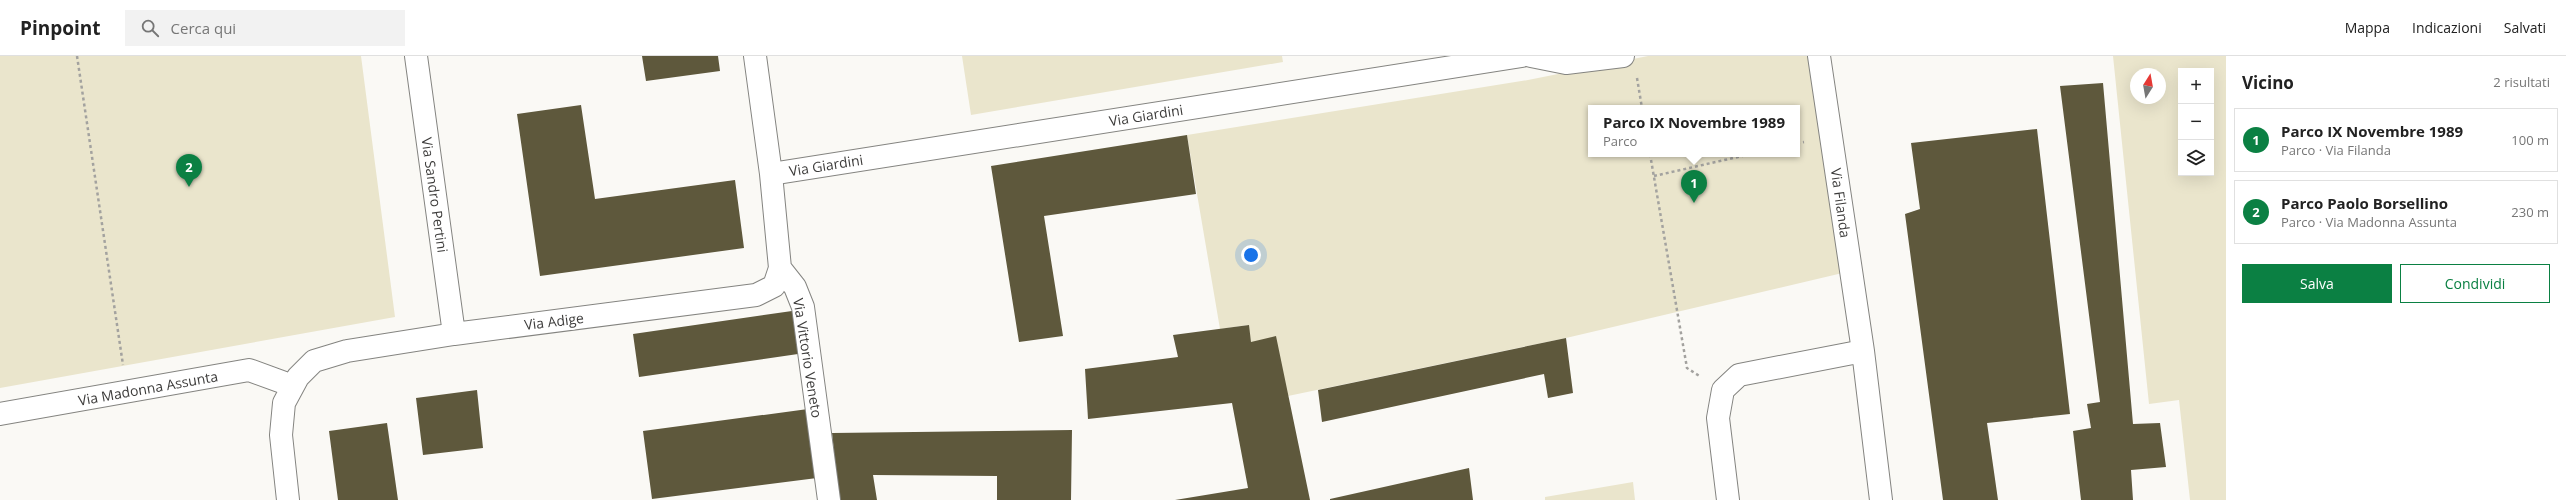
<!DOCTYPE html>
<html lang="it">
<meta charset="utf-8">
<style>
body{margin:0;font-family:"Open Sans",sans-serif;background:#f2f2f2;color:#222}
.controls{position:absolute;right:12px;top:12px;display:grid;overflow:hidden;border-radius:0px;box-shadow:0 4px 16px #0002}
.controls button{width:36px;height:36px;display:grid;place-items:center;padding:0;border:0;border-bottom:1px solid #e0e0e0;background:#fff;color:#222;font:20px sans-serif}
.compass{position:absolute;left:2130px;top:12px;width:36px;height:36px;border-radius:50%;background:#fff;box-shadow:0 4px 16px #0002;rotate:11deg}
.you{position:absolute;left:1251px;top:199px;width:14px;height:14px;margin:-10px;border:3px solid #fff;border-radius:50%;background:#1a73e8;box-shadow:0 0 0 6px #1a73e833}
.badge{display:grid;place-items:center;width:26px;height:26px;border-radius:50%;background:#0b8043;color:#fff;font-size:13px;font-weight:700}
.pin{position:absolute;translate:-50% -33px;filter:drop-shadow(0 1px 2px #0008)}
.pin::after{content:'';position:absolute;top:21px;width:14px;height:12px;background:inherit;clip-path:polygon(0 0,100% 0,50% 100%)}
.popup{position:absolute;left:1588px;top:49px;width:212px;height:52px;box-sizing:border-box;display:grid;place-content:center;border-radius:0px;background:#fff;filter:drop-shadow(0 1px 3px #0005);font-size:13px;white-space:nowrap;color:#767676}
.popup b{font-size:15px;color:#222}
.popup::after{content:'';position:absolute;left:50%;top:100%;margin-left:-8px;border:8px solid transparent;border-top-color:#fff}
.list{margin:0;padding:0;list-style:none}
h2{display:flex;justify-content:space-between;align-items:center;height:52px;margin:0;padding:0 16px;font-size:17px}
h2 small{font-size:13px;font-weight:400;color:#767676}
.list li{display:grid;grid-template-columns:26px 1fr auto;gap:12px;align-items:center;box-sizing:border-box;height:64px;margin:0 8px 8px;padding:0 8px;border:1px solid #e0e0e0;border-radius:0px}
.list b{display:block;font-size:15px;white-space:nowrap}
.list p{margin:0;font-size:13px;white-space:nowrap;color:#767676}
.list em{font-size:13px;font-style:normal;color:#767676}
.actions{display:flex;gap:8px;padding:12px 16px}
.actions a{flex:1;padding:9px 0;border:1px solid #0b8043;border-radius:0px;text-align:center;font-size:14px;color:#0b8043}
.actions .main{background:#0b8043;color:#fff}
.icon{flex:none;width:22px;height:22px;fill:none;stroke:currentColor;stroke-width:2;stroke-linecap:round;stroke-linejoin:round}
.map{position:relative;flex:none;width:2226px;height:444px;overflow:hidden}
header{display:flex;align-items:center;gap:24px;box-sizing:border-box;height:56px;padding:0 20px;background:#fff;border-bottom:1px solid #e0e0e0}
header strong{font-size:19px}
nav{display:flex;gap:22px;margin-inline-start:auto;font-size:14px}
.search{width:280px;height:36px;background:#f2f2f2;display:flex;align-items:center;gap:10px;box-sizing:border-box;padding:0 14px;border-radius:0px;color:#767676;font-size:15px}
main{display:flex}
aside{flex:1;background:#fff}
.map>svg:first-child{display:block}
.green{fill:#eae5cc;fill-rule:evenodd}
.building{fill:#5e583c}
.lines{fill:none;stroke-linecap:round;stroke-linejoin:round}
.minor-casing{stroke:#848480;stroke-width:24}
.path{stroke:#a3a29f;stroke-width:2.5;stroke-dasharray:3 3;stroke-linecap:butt}
.minor{stroke:#fff;stroke-width:22}
.labels{text-anchor:middle;dominant-baseline:central;stroke-width:4;stroke-linejoin:round;paint-order:stroke}
.street-label{font-size:14px;fill:#3d3c3b;stroke:#fff}
</style>
<header>
<strong>Pinpoint</strong>
<div class="search"><svg class="icon" aria-label="search" viewBox="0 0 24 24"><circle cx="10" cy="10" r="6"/><path d="M15 15l6 6"/></svg>Cerca qui</div>
<nav><a>Mappa</a><a>Indicazioni</a><a>Salvati</a></nav>
</header>
<main>
<div class="map">
<svg width="2226" height="444" viewBox="0 0 2226 444">
<rect width="100%" height="100%" fill="#faf9f5"/>
<!-- green -->
<path class="green" d="M 0,0 L 361,0 L 395,261 L 0,332 Z
M 962,0 L 1282,0 L 1283,6 L 971,59 Z
M 1648,0 L 1819,0 L 1851,215 L 1566,282 L 1288,340 L 1251,286 L 1248,269 L 1220,273 L 1187,79 L 1528,24 ZM 1591,52 L 1797,52 L 1797,98 L 1591,98 Z
M 2113,0 L 2226,0 L 2226,444 L 2190,444 L 2179,344 L 2149,348 ZM 2181,15 L 2211,15 L 2211,117 L 2181,117 ZM 2136,18 L 2160,18 L 2160,42 L 2136,42 Z
M 1633,426 L 1635,444 L 1545,444 L 1545,441 Z"/>
<!-- building -->
<path class="building" d="M 642,0 L 718,0 L 720,15 L 646,25 Z
M 2103,27 L 2133,368 L 2160,367 L 2166,411 L 2131,414 L 2133,444 L 2081,444 L 2073,375 L 2091,372 L 2087,348 L 2100,346 L 2060,30 Z
M 581,49 L 595,143 L 735,124 L 744,192 L 540,220 L 517,58 Z
M 2037,73 L 2070,358 L 1987,367 L 1998,444 L 1943,444 L 1905,158 L 1920,153 L 1911,87 Z
M 1187,79 L 1196,138 L 1044,160 L 1063,280 L 1019,286 L 991,110 Z
M 792,255 L 798,298 L 639,321 L 633,278 Z
M 1249,269 L 1251,286 L 1276,280 L 1310,444 L 1175,444 L 1248,432 L 1232,347 L 1088,363 L 1085,313 L 1178,301 L 1173,279 Z
M 1566,282 L 1573,337 L 1548,342 L 1544,318 L 1322,366 L 1318,334 Z
M 477,334 L 483,392 L 423,399 L 416,342 Z
M 808,353 L 817,422 L 652,443 L 643,375 Z
M 387,367 L 398,444 L 338,444 L 329,375 Z
M 1072,374 L 1071,444 L 997,444 L 997,420 L 873,419 L 877,444 L 839,444 L 832,377 Z
M 1469,412 L 1473,444 L 1330,444 L 1330,443 Z"/>
<g class="lines">
<defs>
<path id="minor" d="M 416,0 L 454,278
M 755,0 L 771,118 L 780,212 L 795,231 L 803,251 L 829,444
M 1531,0 L 1566,7 L 1623,0
M 1819,0 L 1863,295 L 1881,444
M 771,118 L 1522,0
M 0,358 L 249,314 L 293,330
M 288,444 L 281,379 L 284,347 L 298,321 L 314,305 L 347,295 L 454,278 L 756,239 L 774,230 L 780,212
M 1728,444 L 1718,362 L 1723,334 L 1739,319 L 1863,295"/>
</defs>
<!-- minor casing -->
<use href="#minor" class="minor-casing"/>
<!-- path -->
<path class="path" d="M 77,0 L 123,309
M 1637,22 L 1642,52
M 1797,87 L 1804,86
M 1650,98 L 1687,312 L 1701,321
M 1654,120 L 1751,98"/>
<!-- minor -->
<use href="#minor" class="minor"/>
</g>
<g class="labels">
<!-- street labels -->
<g class="street-label">
<text transform="translate(1146 59) rotate(-9)">Via Giardini</text>
<text transform="translate(826 109) rotate(-9)">Via Giardini</text>
<text transform="translate(435 139) rotate(82)">Via Sandro Pertini</text>
<text transform="translate(1841 147) rotate(82)">Via Filanda</text>
<text transform="translate(554 265) rotate(-7)">Via Adige</text>
<text transform="translate(808 302) rotate(81)">Via Vittorio Veneto</text>
<text transform="translate(148 332) rotate(-10)">Via Madonna Assunta</text>
</g>
</g>
</svg>
<div class="controls">
<button>+</button>
<button>−</button>
<button><svg class="icon" aria-label="layers" viewBox="0 0 24 24"><path d="M12 4l9 5-9 5-9-5zM3 14l9 5 9-5"/></svg></button>
</div>
<svg class="compass" viewBox="-18 -18 36 36"><path d="M0-13l5 13h-10z" fill="#e53935"/><path d="M0 13l5-13h-10z" fill="#767676"/></svg>
<div class="you"></div>
<div class="pin badge" style="left:1694px;top:147px">1</div>
<div class="popup"><b>Parco IX Novembre 1989</b>Parco</div>
<div class="pin badge" style="left:189px;top:131px">2</div>
</div>
<aside>
<h2>Vicino<small>2 risultati</small></h2>
<ul class="list">
<li><span class="badge">1</span><div><b>Parco IX Novembre 1989</b><p>Parco · Via Filanda</p></div><em>100 m</em></li>
<li><span class="badge">2</span><div><b>Parco Paolo Borsellino</b><p>Parco · Via Madonna Assunta</p></div><em>230 m</em></li>
</ul>
<div class="actions"><a class="main">Salva</a><a>Condividi</a></div>
</aside>
</main>
